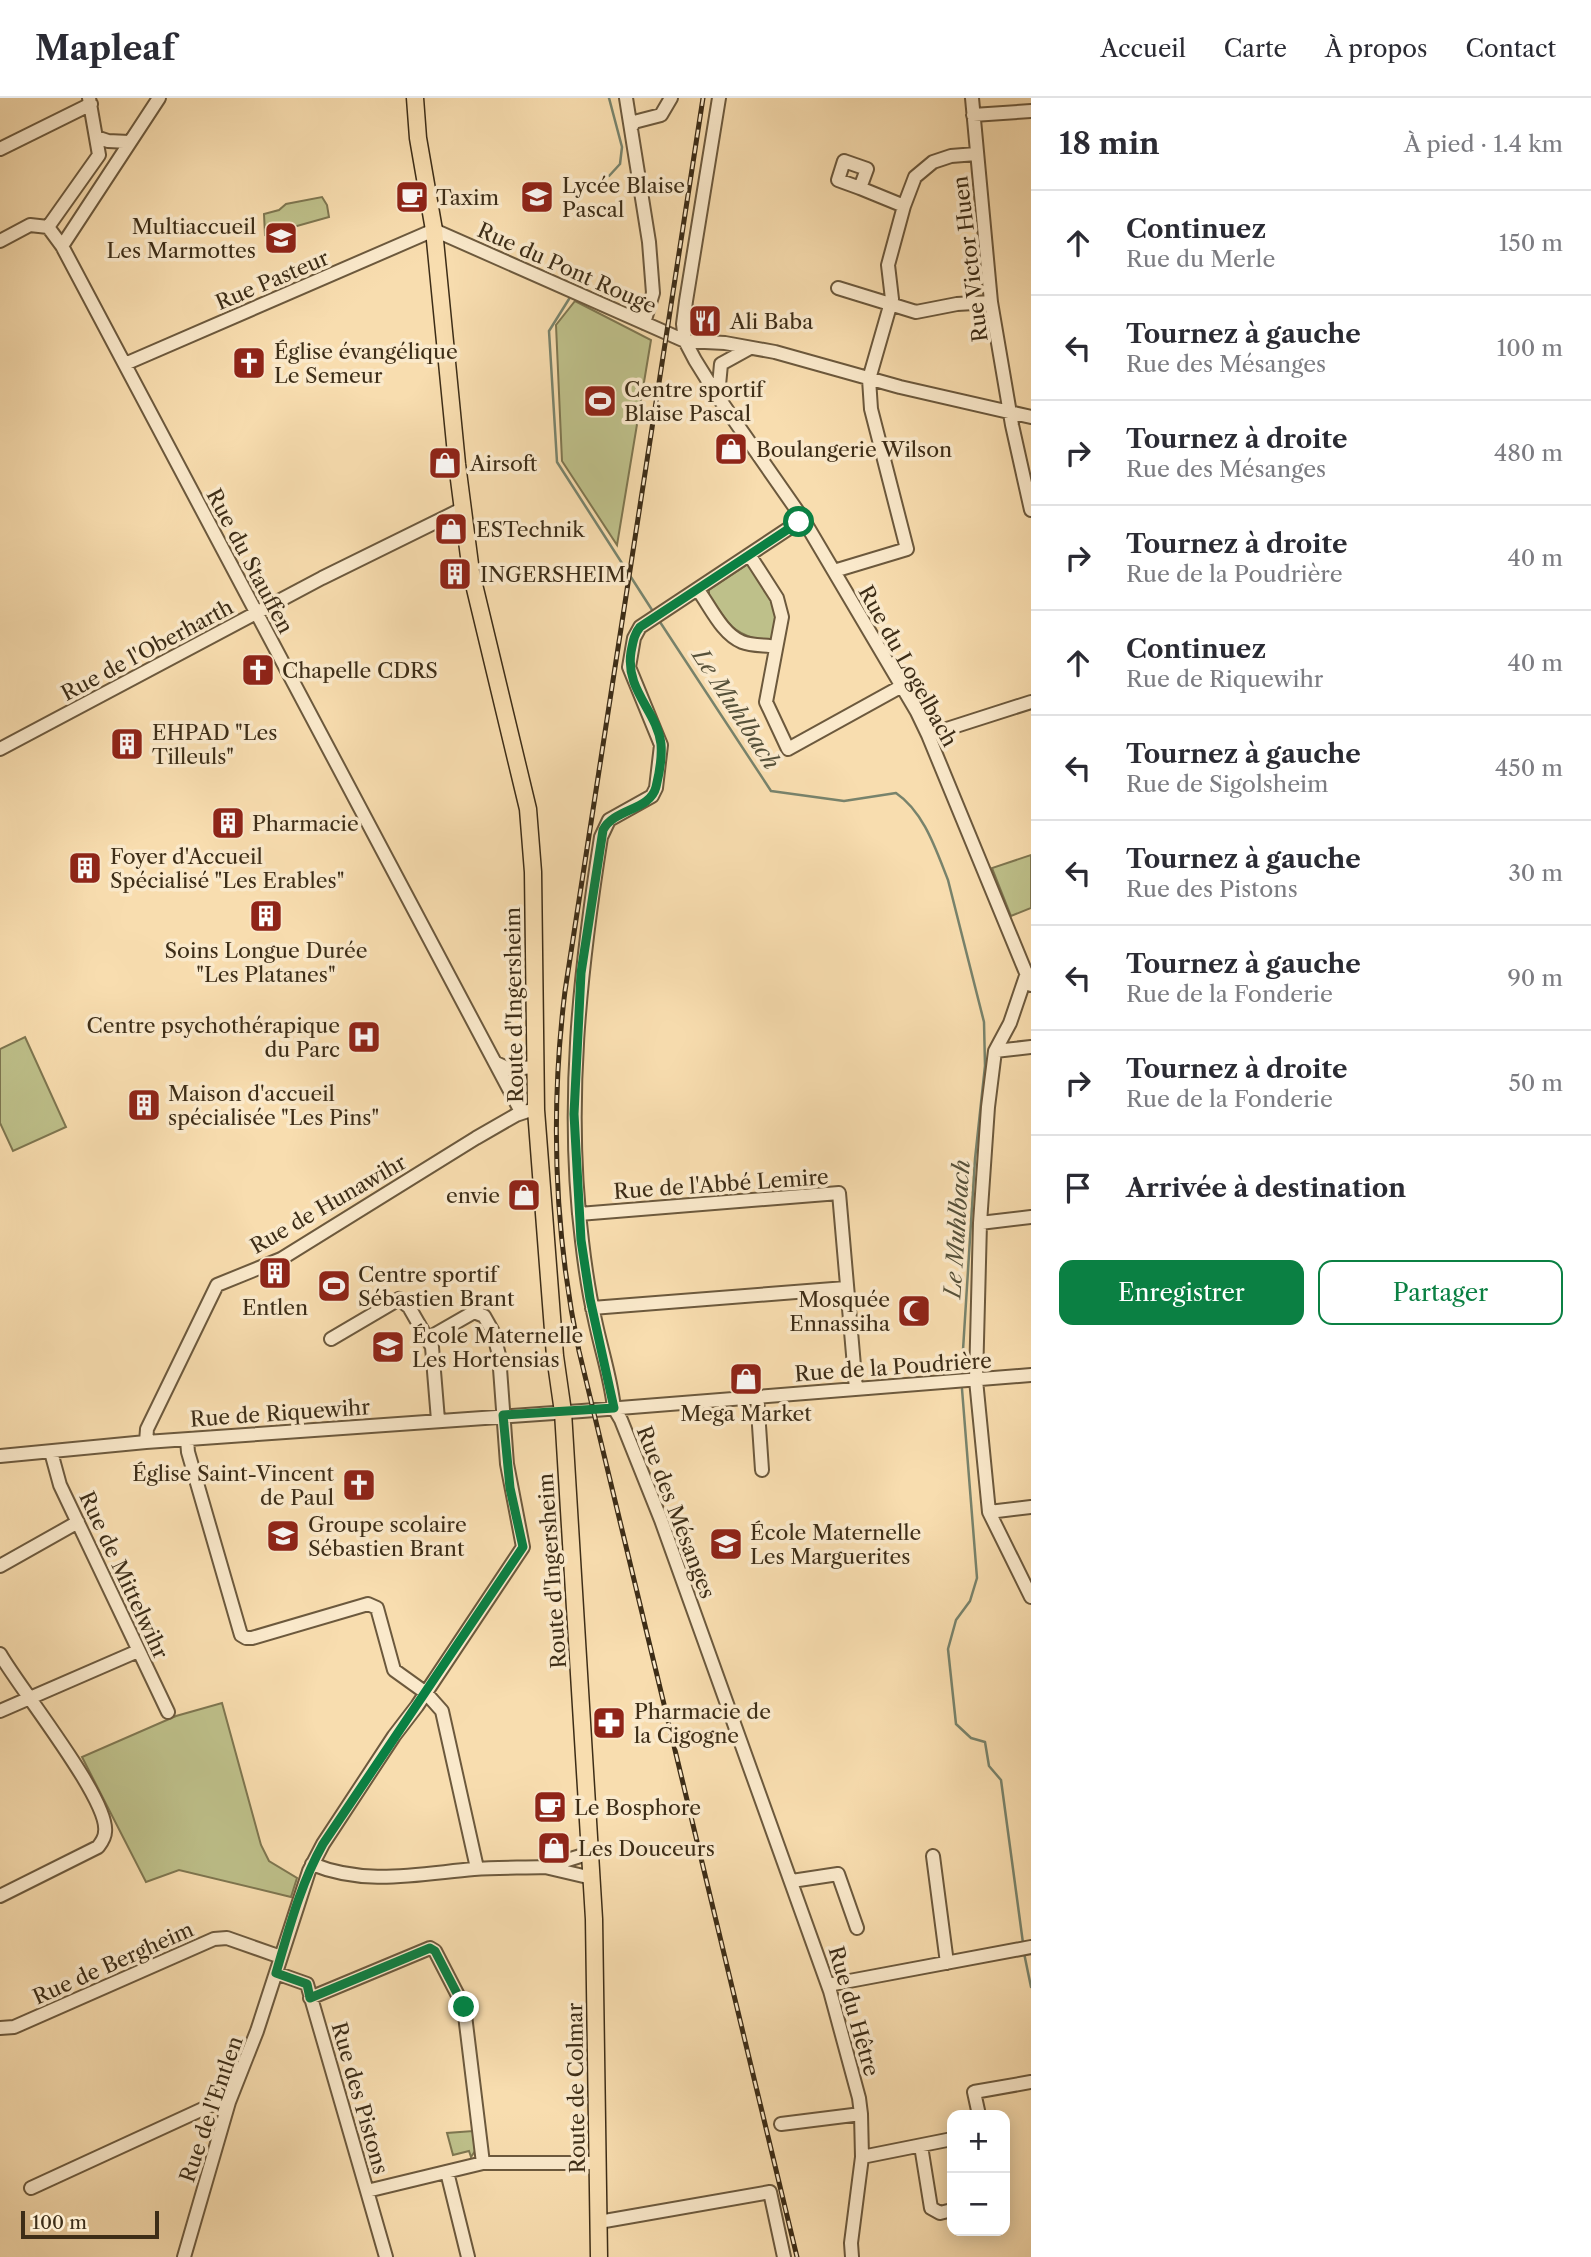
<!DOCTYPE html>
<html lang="fr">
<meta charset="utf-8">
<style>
body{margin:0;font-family:"Libre Caslon Text",serif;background:#f2f2f3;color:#2b2b33}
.controls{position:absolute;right:21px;bottom:21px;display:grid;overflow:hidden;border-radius:14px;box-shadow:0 4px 18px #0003}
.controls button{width:63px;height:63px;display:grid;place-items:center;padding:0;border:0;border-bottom:2px solid #e1e1e2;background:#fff;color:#2b2b33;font:35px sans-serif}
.scale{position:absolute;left:21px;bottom:18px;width:138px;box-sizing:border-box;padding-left:7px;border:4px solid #3d2d17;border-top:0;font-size:19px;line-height:24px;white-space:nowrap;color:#3d2d17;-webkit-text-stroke:5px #fae9cb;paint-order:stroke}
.stop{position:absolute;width:21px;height:21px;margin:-16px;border:5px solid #0b8043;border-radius:50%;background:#fff}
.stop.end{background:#0b8043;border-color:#fff;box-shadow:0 2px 7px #0008}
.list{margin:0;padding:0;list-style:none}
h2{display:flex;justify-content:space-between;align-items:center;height:91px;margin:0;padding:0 28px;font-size:30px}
h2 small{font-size:23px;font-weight:400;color:#7c7c81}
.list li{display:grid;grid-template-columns:46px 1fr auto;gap:21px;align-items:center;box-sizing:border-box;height:105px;padding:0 28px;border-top:2px solid #e1e1e2}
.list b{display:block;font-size:26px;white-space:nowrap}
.list p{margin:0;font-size:23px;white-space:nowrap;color:#7c7c81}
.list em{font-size:23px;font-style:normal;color:#7c7c81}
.actions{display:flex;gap:14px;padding:21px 28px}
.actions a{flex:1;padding:16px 0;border:2px solid #0b8043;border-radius:14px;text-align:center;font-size:24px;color:#0b8043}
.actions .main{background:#0b8043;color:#fff}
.icon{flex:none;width:38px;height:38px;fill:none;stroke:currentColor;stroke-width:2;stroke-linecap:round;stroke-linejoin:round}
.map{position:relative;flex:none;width:1031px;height:2159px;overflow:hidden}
header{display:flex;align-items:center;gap:42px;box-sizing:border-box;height:98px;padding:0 35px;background:#fff;border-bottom:2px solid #e1e1e2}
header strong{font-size:33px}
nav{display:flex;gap:38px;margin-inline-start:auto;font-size:24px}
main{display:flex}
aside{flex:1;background:#fff}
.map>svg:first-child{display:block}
.green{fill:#bec08a;stroke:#7e7650;stroke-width:2}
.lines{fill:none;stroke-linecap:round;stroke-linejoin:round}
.stream{stroke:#78836c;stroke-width:2.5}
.minor-casing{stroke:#6c593d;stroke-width:16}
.major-casing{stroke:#3d2d17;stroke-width:19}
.minor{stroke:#fae9cb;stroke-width:12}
.major{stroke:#f8ddaf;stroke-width:16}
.rail-casing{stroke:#3d2d17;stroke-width:5}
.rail{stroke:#fae9cb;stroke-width:2.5;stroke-dasharray:8;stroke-linecap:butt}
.route{stroke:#0b8043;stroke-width:9}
.labels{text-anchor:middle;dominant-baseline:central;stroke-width:7;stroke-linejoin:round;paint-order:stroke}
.poi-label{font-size:21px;fill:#3d2d17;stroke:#fae9cb;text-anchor:start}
.street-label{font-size:21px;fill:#3d2d17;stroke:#fae9cb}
.water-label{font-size:23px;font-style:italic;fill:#56513a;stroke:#fae9cb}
</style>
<header>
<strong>Mapleaf</strong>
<nav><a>Accueil</a><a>Carte</a><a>À propos</a><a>Contact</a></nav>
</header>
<main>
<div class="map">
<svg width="1031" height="2159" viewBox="0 0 1031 2159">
<rect width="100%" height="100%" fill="#f8ddaf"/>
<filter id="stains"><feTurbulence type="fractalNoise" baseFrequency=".00286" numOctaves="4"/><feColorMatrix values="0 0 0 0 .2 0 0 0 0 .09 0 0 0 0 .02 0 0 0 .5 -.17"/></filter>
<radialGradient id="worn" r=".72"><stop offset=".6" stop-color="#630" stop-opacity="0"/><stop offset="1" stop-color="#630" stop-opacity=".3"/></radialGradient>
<!-- green -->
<path class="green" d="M 322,99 L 327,107 L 329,119 L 265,137 L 264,116 L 279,112 L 286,106 Z
M 575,203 L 651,242 L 617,447 L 562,363 L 556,227 Z
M 748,466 C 769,495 781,504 773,541 L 768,544 C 731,536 730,527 709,498 L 709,492 Z
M 1031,757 L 1031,810 L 1011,818 L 992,770 Z
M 25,939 L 66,1029 L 13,1053 L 0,1025 L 0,951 Z
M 222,1605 L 261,1747 L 269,1763 L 297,1780 L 291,1799 L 179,1772 L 146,1784 L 82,1659 L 176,1618 Z
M 473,2033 L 475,2053 L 471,2059 L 469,2053 L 453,2057 L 447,2035 Z"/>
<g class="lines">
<!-- stream -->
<path class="stream" d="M 609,0 L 622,49 L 620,66 L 609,78
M 569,201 L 549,233 L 557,364 L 654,515
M 658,521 L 771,693 L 844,703 L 896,695 C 924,714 936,752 948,782 L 984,924 L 985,968 L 975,1061 L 962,1268
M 962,1291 L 977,1480 L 970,1503 L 956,1522 L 948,1551 L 956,1626 L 971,1640 L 985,1644 L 989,1668 L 1001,1682 L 1023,1845
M 1024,1855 L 1031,1889"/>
<defs>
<path id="minor" d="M 89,0 L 99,57
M 626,0 L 649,144 L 653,195 L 644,225
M 719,0 L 686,203 L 683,226 L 685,243 L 695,262 L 718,299 L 803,421 L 917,614 L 928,637 L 1031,887
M 972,0 L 991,204 L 1012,327 L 1031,412
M 973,17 L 1031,13
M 632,28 L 634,24 L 661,17 L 671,0
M 96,39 L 108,43 L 129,44
M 0,51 L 91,6
M 844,63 L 867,71 L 860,90 L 838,82 Z
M 860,90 L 904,108
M 48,129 L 62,148 L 518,1008 L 523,1013
M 48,129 L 99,57
M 0,143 L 30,127 L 48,129
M 62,148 L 159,0
M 838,190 L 916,214 L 957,206 L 991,204
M 125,266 L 434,132 L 685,243 L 725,245 L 775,254 L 900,289 L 1031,319
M 718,298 L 721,266 L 750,250
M 803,421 L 640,529 L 634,540 L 629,569 L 661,647 L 656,690 L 652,698 L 609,722 L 601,739 C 580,873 565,1007 582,1143 C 585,1169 589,1196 595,1222 C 601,1251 611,1281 614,1310 L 621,1322 L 661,1422 L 830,1893 L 859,2000 L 861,2016 L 862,2059 L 851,2145 L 852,2159
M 750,458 L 777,500 L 782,519 L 766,604 L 788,651 L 902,588
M 834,473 L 907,451 L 871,311 L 869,281 L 892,201 L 888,167 L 904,108 L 915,79 L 933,64 L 951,58 L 976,56
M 698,492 C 710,508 722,536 742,544 C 752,548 766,547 776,549
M 928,637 L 1031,604
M 0,651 L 322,480 L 462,411
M 1027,875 L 1010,925 L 995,953 L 988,1009 L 980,1125 L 976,1282 L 989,1414 L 1031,1499
M 995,953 L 1031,949
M 496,965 L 509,971 L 535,969
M 579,1116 L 839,1095 L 856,1291
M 980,1125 L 1031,1119
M 592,1210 L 846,1190
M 331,1241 L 399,1201 L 409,1209 L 432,1249 L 438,1322
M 757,1298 L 762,1372
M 187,1342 L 188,1354 L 241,1537 L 246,1540 L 252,1540 L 368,1506 L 377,1510 L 394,1572 L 426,1595 L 442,1613 L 477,1770
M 146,1344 L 147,1331 L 217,1187 L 281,1161 L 476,1040 L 516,1017 L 528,1013
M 51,1354 L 60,1387 L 168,1614
M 0,1358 L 146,1344 L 582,1313 L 1031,1277
M 989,1414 L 1031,1409
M 0,1468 L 78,1424
M 0,1556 C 19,1590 110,1702 105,1734 C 105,1740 101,1745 98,1749 L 0,1798
M 0,1613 L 138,1553
M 590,1755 L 545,1769 L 592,1780
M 933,1758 L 947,1865
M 312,1766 C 365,1788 418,1776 474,1771 C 498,1769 522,1770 545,1769
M 792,1783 L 838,1776 L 857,1830
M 276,1875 L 307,1886 L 367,2093 L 483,2065 L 597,2065
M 828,1887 L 1031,1849
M 310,1900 L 430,1850 L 435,1853 L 464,1909 L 483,2065
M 0,1930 L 14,1929 L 214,1841 L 227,1840 L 281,1859
M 979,2017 L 974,1994 L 1031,1984
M 781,2026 L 861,2016
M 921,2048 L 931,2110 L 940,2115 L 952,2112
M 862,2059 L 952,2041
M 447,2074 L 468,2159
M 31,2090 L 218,2004 L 229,2004
M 367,2093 L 386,2159
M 599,2124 L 770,2094 L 784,2159
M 184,2159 L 229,2004 L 257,1933 L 309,1773 L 323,1746 L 394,1638 L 417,1608 L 523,1449 L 507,1366 L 499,1257 L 493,1234 L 484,1218 L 474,1214 L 427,1241"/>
<path id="major" d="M 415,0 L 418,40 L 434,132 L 457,366 L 471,474 L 528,711 L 533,774 L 536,1012 L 555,1258 L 563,1314 L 594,1821 L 599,2159"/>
</defs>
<!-- minor casing -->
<use href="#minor" class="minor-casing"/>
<!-- major casing -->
<use href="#major" class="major-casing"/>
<!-- minor -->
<use href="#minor" class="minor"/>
<!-- major -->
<use href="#major" class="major"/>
<defs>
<path id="rail" d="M 703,0 L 565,893 C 550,1015 554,1133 579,1253 L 797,2159"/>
</defs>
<!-- rail casing -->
<use href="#rail" class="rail-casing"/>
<!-- rail -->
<use href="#rail" class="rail"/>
</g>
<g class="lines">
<!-- route -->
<path class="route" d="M 464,1909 L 435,1853 L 430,1850 L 310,1900 L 307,1886 L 276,1875 C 289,1831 300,1787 323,1746 L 523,1449 L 510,1390 L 503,1317 L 614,1310 L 590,1201 L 581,1142 L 574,1016 L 581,875 L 603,732 C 614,710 650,713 656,689 C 659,677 662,659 661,646 C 657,613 625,592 631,554 C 633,544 634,536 640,529 L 799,424"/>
</g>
<!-- icons -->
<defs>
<symbol id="cafe-square" viewBox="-11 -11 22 22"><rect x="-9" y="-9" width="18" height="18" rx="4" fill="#8f2418" stroke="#fae9cb"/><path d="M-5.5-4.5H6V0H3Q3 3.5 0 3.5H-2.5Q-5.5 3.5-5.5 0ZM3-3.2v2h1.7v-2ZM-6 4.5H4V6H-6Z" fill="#fff"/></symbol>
<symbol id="school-square" viewBox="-11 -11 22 22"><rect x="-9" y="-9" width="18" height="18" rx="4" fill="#8f2418" stroke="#fae9cb"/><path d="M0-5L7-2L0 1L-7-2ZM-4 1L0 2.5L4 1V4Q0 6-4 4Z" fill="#fff"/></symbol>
<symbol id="restaurant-square" viewBox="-11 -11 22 22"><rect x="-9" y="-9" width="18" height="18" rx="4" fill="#8f2418" stroke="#fae9cb"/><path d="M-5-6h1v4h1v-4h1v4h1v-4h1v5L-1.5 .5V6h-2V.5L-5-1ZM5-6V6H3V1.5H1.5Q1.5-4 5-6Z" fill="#fff"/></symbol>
<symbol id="church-square" viewBox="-11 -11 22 22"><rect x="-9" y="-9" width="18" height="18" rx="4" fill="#8f2418" stroke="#fae9cb"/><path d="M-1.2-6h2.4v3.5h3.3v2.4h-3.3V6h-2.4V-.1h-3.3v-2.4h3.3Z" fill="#fff"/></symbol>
<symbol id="stadium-square" viewBox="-11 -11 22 22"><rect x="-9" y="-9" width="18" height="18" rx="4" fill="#8f2418" stroke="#fae9cb"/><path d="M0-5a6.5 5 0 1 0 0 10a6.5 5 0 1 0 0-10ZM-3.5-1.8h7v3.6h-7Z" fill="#fff"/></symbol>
<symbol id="shop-square" viewBox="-11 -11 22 22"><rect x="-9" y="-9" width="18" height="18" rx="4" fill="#8f2418" stroke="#fae9cb"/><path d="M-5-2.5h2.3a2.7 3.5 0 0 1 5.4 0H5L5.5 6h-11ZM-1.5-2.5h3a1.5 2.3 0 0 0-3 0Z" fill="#fff"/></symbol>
<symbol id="building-square" viewBox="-11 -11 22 22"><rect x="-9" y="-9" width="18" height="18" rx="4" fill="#8f2418" stroke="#fae9cb"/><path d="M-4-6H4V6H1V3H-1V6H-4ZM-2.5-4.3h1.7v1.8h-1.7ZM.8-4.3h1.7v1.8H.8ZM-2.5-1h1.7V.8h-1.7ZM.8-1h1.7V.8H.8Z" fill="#fff"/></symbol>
<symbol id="hospital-square" viewBox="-11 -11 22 22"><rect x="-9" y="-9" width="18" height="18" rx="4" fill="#8f2418" stroke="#fae9cb"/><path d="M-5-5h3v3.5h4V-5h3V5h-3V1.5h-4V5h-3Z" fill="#fff"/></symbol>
<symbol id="mosque-square" viewBox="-11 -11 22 22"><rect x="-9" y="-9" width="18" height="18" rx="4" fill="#8f2418" stroke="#fae9cb"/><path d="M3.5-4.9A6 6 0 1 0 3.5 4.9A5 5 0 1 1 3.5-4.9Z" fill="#fff"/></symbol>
<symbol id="pharmacy-square" viewBox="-11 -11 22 22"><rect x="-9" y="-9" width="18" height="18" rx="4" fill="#8f2418" stroke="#fae9cb"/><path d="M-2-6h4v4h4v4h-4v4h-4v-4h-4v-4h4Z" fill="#fff"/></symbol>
</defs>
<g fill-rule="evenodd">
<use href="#cafe-square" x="393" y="80" width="38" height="38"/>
<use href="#school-square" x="518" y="80" width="38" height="38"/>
<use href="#school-square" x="262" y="121" width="38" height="38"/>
<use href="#restaurant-square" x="686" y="204" width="38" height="38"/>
<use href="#church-square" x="230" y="246" width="38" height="38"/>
<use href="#stadium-square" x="581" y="284" width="38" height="38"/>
<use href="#shop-square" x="712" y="332" width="38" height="38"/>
<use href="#shop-square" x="426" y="346" width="38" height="38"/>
<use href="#shop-square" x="432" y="412" width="38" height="38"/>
<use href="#building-square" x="436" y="457" width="38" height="38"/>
<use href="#church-square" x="239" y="553" width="38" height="38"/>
<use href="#building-square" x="108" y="627" width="38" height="38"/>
<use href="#building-square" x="209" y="706" width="38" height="38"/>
<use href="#building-square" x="66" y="751" width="38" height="38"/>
<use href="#building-square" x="247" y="799" width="38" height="38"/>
<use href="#hospital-square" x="345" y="920" width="38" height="38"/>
<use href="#building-square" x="125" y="988" width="38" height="38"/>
<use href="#shop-square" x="505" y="1078" width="38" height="38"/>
<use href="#building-square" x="256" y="1156" width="38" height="38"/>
<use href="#stadium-square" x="315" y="1169" width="38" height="38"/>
<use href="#mosque-square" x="895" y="1194" width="38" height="38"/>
<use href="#school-square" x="369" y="1230" width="38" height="38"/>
<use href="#shop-square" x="727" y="1262" width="38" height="38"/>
<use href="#church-square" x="340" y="1368" width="38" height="38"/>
<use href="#school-square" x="264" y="1419" width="38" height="38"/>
<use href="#school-square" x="707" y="1427" width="38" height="38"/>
<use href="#pharmacy-square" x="590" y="1606" width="38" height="38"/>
<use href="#cafe-square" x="531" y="1690" width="38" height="38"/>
<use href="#shop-square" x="535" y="1731" width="38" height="38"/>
</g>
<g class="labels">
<!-- poi labels -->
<g class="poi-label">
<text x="562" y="87">Lycée Blaise<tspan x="562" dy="24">Pascal</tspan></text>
<text x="436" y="99">Taxim</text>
<text x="256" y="128" text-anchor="end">Multiaccueil<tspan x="256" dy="24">Les Marmottes</tspan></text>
<text x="730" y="223">Ali Baba</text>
<text x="274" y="253">Église évangélique<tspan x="274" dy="24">Le Semeur</tspan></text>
<text x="624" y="291">Centre sportif<tspan x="624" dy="24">Blaise Pascal</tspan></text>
<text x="756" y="351">Boulangerie Wilson</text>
<text x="470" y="365">Airsoft</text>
<text x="476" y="431">ESTechnik</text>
<text x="480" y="476">INGERSHEIM</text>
<text x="282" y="572">Chapelle CDRS</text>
<text x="152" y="634">EHPAD "Les<tspan x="152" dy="24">Tilleuls"</tspan></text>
<text x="252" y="725">Pharmacie</text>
<text x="110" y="758">Foyer d'Accueil<tspan x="110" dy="24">Spécialisé "Les Erables"</tspan></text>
<text x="266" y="852" text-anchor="middle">Soins Longue Durée<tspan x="266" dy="24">"Les Platanes"</tspan></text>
<text x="340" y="927" text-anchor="end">Centre psychothérapique<tspan x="340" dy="24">du Parc</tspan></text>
<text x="168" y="995">Maison d'accueil<tspan x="168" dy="24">spécialisée "Les Pins"</tspan></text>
<text x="500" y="1097" text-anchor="end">envie</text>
<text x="358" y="1176">Centre sportif<tspan x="358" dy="24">Sébastien Brant</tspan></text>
<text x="890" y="1201" text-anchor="end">Mosquée<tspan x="890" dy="24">Ennassiha</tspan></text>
<text x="275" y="1209" text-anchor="middle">Entlen</text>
<text x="412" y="1237">École Maternelle<tspan x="412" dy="24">Les Hortensias</tspan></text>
<text x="746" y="1315" text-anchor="middle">Mega Market</text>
<text x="334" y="1375" text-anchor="end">Église Saint-Vincent<tspan x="334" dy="24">de Paul</tspan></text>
<text x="308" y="1426">Groupe scolaire<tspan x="308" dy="24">Sébastien Brant</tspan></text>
<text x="750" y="1434">École Maternelle<tspan x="750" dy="24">Les Marguerites</tspan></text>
<text x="634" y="1613">Pharmacie de<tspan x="634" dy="24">la Cigogne</tspan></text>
<text x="574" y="1709">Le Bosphore</text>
<text x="578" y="1750">Les Douceurs</text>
</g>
<!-- street labels -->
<g class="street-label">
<text transform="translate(970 161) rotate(-97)">Rue Victor Huen</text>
<text transform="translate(567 170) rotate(24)">Rue du Pont Rouge</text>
<text transform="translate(272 182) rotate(-23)">Rue Pasteur</text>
<text transform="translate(250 463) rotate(62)">Rue du Stauffen</text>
<text transform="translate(147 552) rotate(-28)">Rue de l'Oberharth</text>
<text transform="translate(908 568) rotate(61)">Rue du Logelbach</text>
<text transform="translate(514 907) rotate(-91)">Route d'Ingersheim</text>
<text transform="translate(721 1086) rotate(-4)">Rue de l'Abbé Lemire</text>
<text transform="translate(328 1106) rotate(-30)">Rue de Hunawihr</text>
<text transform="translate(893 1269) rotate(-4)">Rue de la Poudrière</text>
<text transform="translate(280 1315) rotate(-4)">Rue de Riquewihr</text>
<text transform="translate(676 1414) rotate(69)">Rue des Mésanges</text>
<text transform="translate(552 1473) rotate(-94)">Route d'Ingersheim</text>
<text transform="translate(124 1477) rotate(65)">Rue de Mittelwihr</text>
<text transform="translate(113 1865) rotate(-24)">Rue de Bergheim</text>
<text transform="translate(854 1913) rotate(74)">Rue du Hêtre</text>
<text transform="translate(576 1990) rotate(-91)">Route de Colmar</text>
<text transform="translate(360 2000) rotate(74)">Rue des Pistons</text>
<text transform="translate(211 2011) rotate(-71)">Rue de l'Entlen</text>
</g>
<!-- water labels -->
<g class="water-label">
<text transform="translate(736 611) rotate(57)">Le Muhlbach</text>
<text transform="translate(957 1131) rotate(-86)">Le Muhlbach</text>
</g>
</g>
<rect width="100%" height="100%" filter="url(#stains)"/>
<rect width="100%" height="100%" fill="url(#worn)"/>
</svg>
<div class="controls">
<button>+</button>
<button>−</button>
</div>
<div class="scale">100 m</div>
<div class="stop" style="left:799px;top:424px"></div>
<div class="stop end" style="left:464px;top:1909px"></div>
</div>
<aside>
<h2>18 min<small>À pied · 1.4 km</small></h2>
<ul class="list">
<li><svg class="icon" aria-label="ahead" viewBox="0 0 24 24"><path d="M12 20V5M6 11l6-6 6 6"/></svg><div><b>Continuez</b><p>Rue du Merle</p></div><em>150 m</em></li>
<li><svg class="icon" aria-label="left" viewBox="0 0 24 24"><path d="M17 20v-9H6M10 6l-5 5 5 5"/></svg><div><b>Tournez à gauche</b><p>Rue des Mésanges</p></div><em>100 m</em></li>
<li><svg class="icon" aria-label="right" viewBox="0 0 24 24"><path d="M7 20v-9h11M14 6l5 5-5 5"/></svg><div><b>Tournez à droite</b><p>Rue des Mésanges</p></div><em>480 m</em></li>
<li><svg class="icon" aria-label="right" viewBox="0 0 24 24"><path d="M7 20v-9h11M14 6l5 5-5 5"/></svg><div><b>Tournez à droite</b><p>Rue de la Poudrière</p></div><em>40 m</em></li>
<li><svg class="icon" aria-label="ahead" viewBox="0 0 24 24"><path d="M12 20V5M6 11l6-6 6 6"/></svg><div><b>Continuez</b><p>Rue de Riquewihr</p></div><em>40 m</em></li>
<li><svg class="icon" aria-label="left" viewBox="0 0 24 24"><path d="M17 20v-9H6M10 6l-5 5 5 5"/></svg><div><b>Tournez à gauche</b><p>Rue de Sigolsheim</p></div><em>450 m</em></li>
<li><svg class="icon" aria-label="left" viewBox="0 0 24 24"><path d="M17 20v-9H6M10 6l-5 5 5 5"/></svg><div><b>Tournez à gauche</b><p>Rue des Pistons</p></div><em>30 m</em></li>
<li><svg class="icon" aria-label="left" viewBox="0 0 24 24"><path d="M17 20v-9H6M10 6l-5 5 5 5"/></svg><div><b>Tournez à gauche</b><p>Rue de la Fonderie</p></div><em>90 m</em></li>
<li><svg class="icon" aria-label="right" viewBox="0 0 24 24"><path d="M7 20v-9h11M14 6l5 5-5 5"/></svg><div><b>Tournez à droite</b><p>Rue de la Fonderie</p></div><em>50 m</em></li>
<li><svg class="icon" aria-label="arrive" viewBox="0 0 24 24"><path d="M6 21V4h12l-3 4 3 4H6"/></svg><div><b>Arrivée à destination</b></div></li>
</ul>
<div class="actions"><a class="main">Enregistrer</a><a>Partager</a></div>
</aside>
</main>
